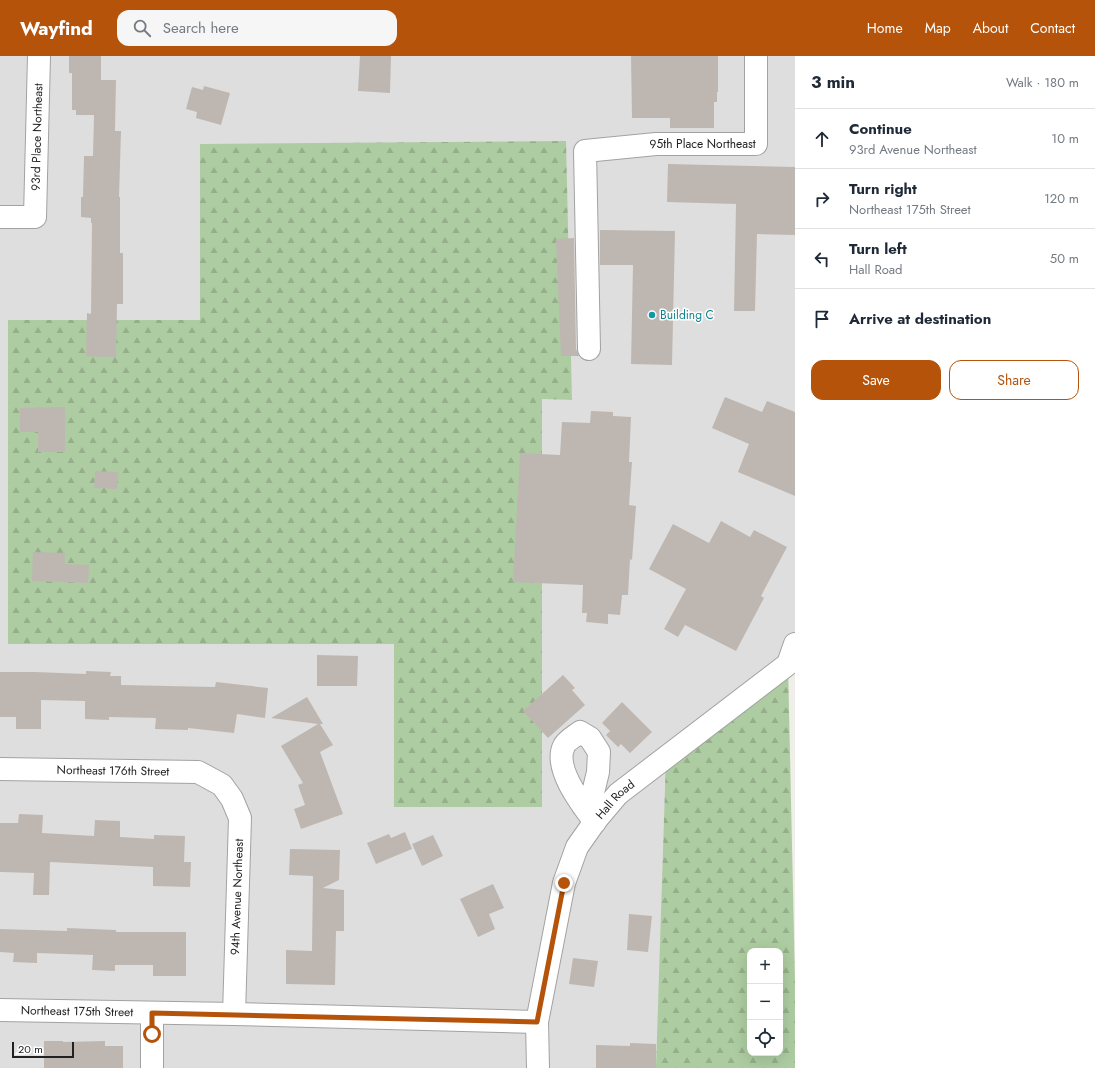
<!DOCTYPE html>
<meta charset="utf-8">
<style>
body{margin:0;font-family:Jost,sans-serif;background:#f6f6f7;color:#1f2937}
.controls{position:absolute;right:12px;bottom:12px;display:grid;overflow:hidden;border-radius:8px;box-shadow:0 4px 16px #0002}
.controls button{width:36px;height:36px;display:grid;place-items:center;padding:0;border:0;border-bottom:1px solid #e0e1e3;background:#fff;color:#1f2937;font:20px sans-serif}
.scale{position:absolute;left:12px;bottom:10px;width:62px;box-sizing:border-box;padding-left:4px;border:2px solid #212121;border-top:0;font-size:11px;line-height:14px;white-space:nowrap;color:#212121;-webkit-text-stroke:3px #fff;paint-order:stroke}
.stop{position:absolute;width:12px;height:12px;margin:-9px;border:3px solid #b45309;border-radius:50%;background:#fff}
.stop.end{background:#b45309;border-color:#fff;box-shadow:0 1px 4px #0008}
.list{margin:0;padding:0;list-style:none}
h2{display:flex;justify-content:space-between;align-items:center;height:52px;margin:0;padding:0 16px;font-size:17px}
h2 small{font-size:13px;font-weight:400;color:#747a83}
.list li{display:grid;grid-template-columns:26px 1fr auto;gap:12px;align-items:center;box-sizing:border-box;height:60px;padding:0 16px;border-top:1px solid #e0e1e3}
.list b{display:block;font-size:15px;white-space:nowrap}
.list p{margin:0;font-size:13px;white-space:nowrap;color:#747a83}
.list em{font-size:13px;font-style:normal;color:#747a83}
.actions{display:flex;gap:8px;padding:12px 16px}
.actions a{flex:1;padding:9px 0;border:1px solid #b45309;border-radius:12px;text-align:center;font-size:14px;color:#b45309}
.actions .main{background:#b45309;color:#fff}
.icon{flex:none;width:22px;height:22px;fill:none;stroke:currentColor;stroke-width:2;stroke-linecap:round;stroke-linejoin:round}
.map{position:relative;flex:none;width:795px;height:1012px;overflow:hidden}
header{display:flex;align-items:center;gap:24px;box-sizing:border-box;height:56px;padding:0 20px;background:#b45309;color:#fff}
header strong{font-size:19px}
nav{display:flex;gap:22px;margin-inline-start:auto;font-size:14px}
.search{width:280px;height:36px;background:#f6f6f7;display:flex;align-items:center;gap:10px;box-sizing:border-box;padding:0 14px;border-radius:12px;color:#747a83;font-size:15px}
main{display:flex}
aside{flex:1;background:#fff}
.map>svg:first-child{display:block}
.residential{fill:#dfdede;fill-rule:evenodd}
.forest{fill:url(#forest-firs);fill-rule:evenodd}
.building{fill:#beb7b1}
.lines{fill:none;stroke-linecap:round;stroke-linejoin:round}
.minor-casing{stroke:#a2a2a2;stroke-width:24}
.minor{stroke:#fff;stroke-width:22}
.route{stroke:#b45309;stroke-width:5}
.culture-dot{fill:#0f9aa8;stroke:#fff;stroke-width:1.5}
.labels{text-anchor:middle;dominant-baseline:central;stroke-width:3;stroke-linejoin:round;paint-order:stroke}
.street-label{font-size:12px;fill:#212121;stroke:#fff}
.culture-label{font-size:12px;fill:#0d838f;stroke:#fff;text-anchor:start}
</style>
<header>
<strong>Wayfind</strong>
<div class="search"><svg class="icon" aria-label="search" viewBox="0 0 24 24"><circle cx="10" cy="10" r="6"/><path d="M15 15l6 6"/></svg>Search here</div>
<nav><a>Home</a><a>Map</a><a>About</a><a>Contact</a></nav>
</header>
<main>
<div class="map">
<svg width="795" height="1012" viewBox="0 0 795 1012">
<defs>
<pattern id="forest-firs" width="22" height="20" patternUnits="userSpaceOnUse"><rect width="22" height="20" fill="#adcca1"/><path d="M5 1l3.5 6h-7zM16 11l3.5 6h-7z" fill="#95af8a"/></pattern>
</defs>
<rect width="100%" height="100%" fill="#f0eee8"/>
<!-- residential -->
<path class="residential" d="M 0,0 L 795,0 L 795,588 L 656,1012 L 0,1012 ZM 8,264 L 200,264 L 571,344 L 542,342 L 394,751 L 394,588 L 8,588 Z"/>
<!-- forest -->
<path class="forest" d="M 566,85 L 572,344 L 542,343 L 542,751 L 394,751 L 394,588 L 8,588 L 8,264 L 200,264 L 200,88 Z
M 788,608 L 795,925 L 795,1012 L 656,1012 L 666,701 ZM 750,895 L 780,895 L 780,997 L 750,997 Z"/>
<!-- building -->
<path class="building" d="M 69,0 L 101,0 L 101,24 L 116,24 L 115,75 L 121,75 L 119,141 L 120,141 L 120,197 L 123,197 L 123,248 L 117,248 L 116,301 L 86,300 L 87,257 L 91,258 L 92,167 L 91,167 L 91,162 L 81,161 L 81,141 L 83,141 L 84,100 L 93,100 L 94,59 L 76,59 L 76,54 L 72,54 L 72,17 L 69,17 Z
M 360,0 L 391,0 L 390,37 L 358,35 Z
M 631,0 L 718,0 L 718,36 L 717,36 L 717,46 L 714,46 L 714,72 L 670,72 L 670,62 L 632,62 Z
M 204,30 L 230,37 L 221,69 L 196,62 L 197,56 L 186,53 L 192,31 L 203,34 Z
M 668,108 L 795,111 L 795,179 L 757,178 L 755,255 L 734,255 L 736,148 L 667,146 Z
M 600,174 L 675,175 L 672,309 L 631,308 L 633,209 L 600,209 Z
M 574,182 L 576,293 L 579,300 L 561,300 L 556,183 Z
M 725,341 L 762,356 L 767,345 L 795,356 L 795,440 L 738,416 L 749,388 L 712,372 Z
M 65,351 L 65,396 L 38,396 L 38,376 L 20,376 L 20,352 Z
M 591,355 L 613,356 L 613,360 L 631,361 L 629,406 L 632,406 L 629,449 L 636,450 L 632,504 L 630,503 L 628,539 L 622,539 L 620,559 L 608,558 L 608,568 L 586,566 L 587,557 L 582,557 L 583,529 L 513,526 L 520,397 L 560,399 L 562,366 L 590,367 Z
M 95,415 L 118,416 L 117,433 L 94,432 Z
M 721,465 L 750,481 L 754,474 L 787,491 L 761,540 L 764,542 L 736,595 L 685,569 L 678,581 L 664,573 L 686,533 L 649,513 L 673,468 L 709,487 Z
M 33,496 L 65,497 L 65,508 L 89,509 L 88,527 L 32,525 Z
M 317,599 L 358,600 L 357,630 L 317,630 Z
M 86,615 L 111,616 L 110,620 L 121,620 L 121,629 L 215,631 L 216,626 L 268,632 L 265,662 L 237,658 L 234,677 L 188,672 L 188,674 L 155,673 L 156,662 L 109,661 L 109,664 L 85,663 L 85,645 L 41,644 L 41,673 L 16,673 L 16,661 L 0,661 L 0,616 L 35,616 L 86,618 Z
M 563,619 L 575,632 L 572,634 L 585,649 L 548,682 L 523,655 Z
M 307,641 L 323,668 L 320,668 L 333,689 L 320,696 L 343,758 L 301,773 L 294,753 L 305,749 L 298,729 L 303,727 L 281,690 L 318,668 L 271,662 Z
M 622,646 L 652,676 L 630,697 L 621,688 L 618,691 L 606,679 L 610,675 L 602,667 Z
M 19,758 L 43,759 L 42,777 L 94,780 L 95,764 L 120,765 L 120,781 L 154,783 L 154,779 L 185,780 L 184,806 L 191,806 L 190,831 L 153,830 L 153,811 L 50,806 L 49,839 L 33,839 L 34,817 L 0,816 L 0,767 L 18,767 Z
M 405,776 L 412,793 L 376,808 L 367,787 L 389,778 L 391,782 Z
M 433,779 L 443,800 L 422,810 L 412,788 Z
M 290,793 L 340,794 L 339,824 L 323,832 L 344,834 L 344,875 L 336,875 L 335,929 L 286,928 L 286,894 L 312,895 L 313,820 L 289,819 Z
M 493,828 L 504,852 L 489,858 L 495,873 L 478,881 L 460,843 Z
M 629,858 L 652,860 L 648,896 L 627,894 Z
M 67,872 L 116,874 L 116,876 L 186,876 L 186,920 L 153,920 L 153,909 L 115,909 L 115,915 L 92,914 L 93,899 L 37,897 L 37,907 L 13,906 L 14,897 L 0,896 L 0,873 L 67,875 Z
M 573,902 L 598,905 L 594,931 L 569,928 Z
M 44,985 L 63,985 L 63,986 L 105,985 L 105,990 L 123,990 L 123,1012 L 44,1012 Z
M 630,987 L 656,988 L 656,1012 L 596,1012 L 596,989 L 630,990 Z"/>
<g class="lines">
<defs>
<g id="minor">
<path id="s1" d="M 0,161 L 35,161 L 39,0"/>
<path id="s2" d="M 589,293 L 585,95 L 656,88 L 756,88 L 756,0"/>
<path id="s3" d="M 0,713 L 198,716 L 222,729 L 232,743 L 240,762 L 234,958"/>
<path d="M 583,750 L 592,741 L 598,716 L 599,696 L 590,682 L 580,676 C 575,680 566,685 564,690 C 553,712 582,749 595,766"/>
<path id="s4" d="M 0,954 L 234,958 L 537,966"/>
<path d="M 152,957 L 152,1012"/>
<path id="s5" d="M 538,1012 L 537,966 L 564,827 L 577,791 L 596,764 L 618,738 L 788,608 L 795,588"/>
</g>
</defs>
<!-- minor casing -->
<use href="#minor" class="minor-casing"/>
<!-- minor -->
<use href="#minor" class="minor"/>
</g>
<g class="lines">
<!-- route -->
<path class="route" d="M 152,978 L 152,957 L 537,966 L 564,827"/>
</g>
<!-- markers -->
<circle class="culture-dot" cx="652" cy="259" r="4"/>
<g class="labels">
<!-- street labels -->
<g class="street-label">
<text stroke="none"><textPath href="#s1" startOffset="115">93rd Place Northeast</textPath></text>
<text stroke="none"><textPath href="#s2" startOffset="316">95th Place Northeast</textPath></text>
<text stroke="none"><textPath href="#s3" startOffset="113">Northeast 176th Street</textPath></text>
<text stroke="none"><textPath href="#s5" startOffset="287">Hall Road</textPath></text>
<text transform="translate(237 841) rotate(-88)">94th Avenue Northeast</text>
<text stroke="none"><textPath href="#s4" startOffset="77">Northeast 175th Street</textPath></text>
</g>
<!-- culture labels -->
<g class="culture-label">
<text x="660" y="259">Building C</text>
</g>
</g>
</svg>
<div class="controls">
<button>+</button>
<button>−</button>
<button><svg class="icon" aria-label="locate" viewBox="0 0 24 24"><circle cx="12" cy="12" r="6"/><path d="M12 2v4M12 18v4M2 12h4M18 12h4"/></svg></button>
</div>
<div class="scale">20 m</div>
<div class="stop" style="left:152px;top:978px"></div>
<div class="stop end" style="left:564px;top:827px"></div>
</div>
<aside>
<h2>3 min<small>Walk · 180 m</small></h2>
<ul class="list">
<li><svg class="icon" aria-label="ahead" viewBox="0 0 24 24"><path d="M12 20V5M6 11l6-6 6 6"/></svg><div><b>Continue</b><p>93rd Avenue Northeast</p></div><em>10 m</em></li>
<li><svg class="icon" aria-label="right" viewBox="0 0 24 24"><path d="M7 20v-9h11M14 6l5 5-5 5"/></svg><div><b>Turn right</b><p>Northeast 175th Street</p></div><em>120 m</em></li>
<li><svg class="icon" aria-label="left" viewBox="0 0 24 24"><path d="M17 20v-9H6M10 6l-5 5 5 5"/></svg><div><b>Turn left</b><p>Hall Road</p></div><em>50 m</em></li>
<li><svg class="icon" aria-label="arrive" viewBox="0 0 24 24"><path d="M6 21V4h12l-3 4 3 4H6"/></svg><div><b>Arrive at destination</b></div></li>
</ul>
<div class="actions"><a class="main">Save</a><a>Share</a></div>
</aside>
</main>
